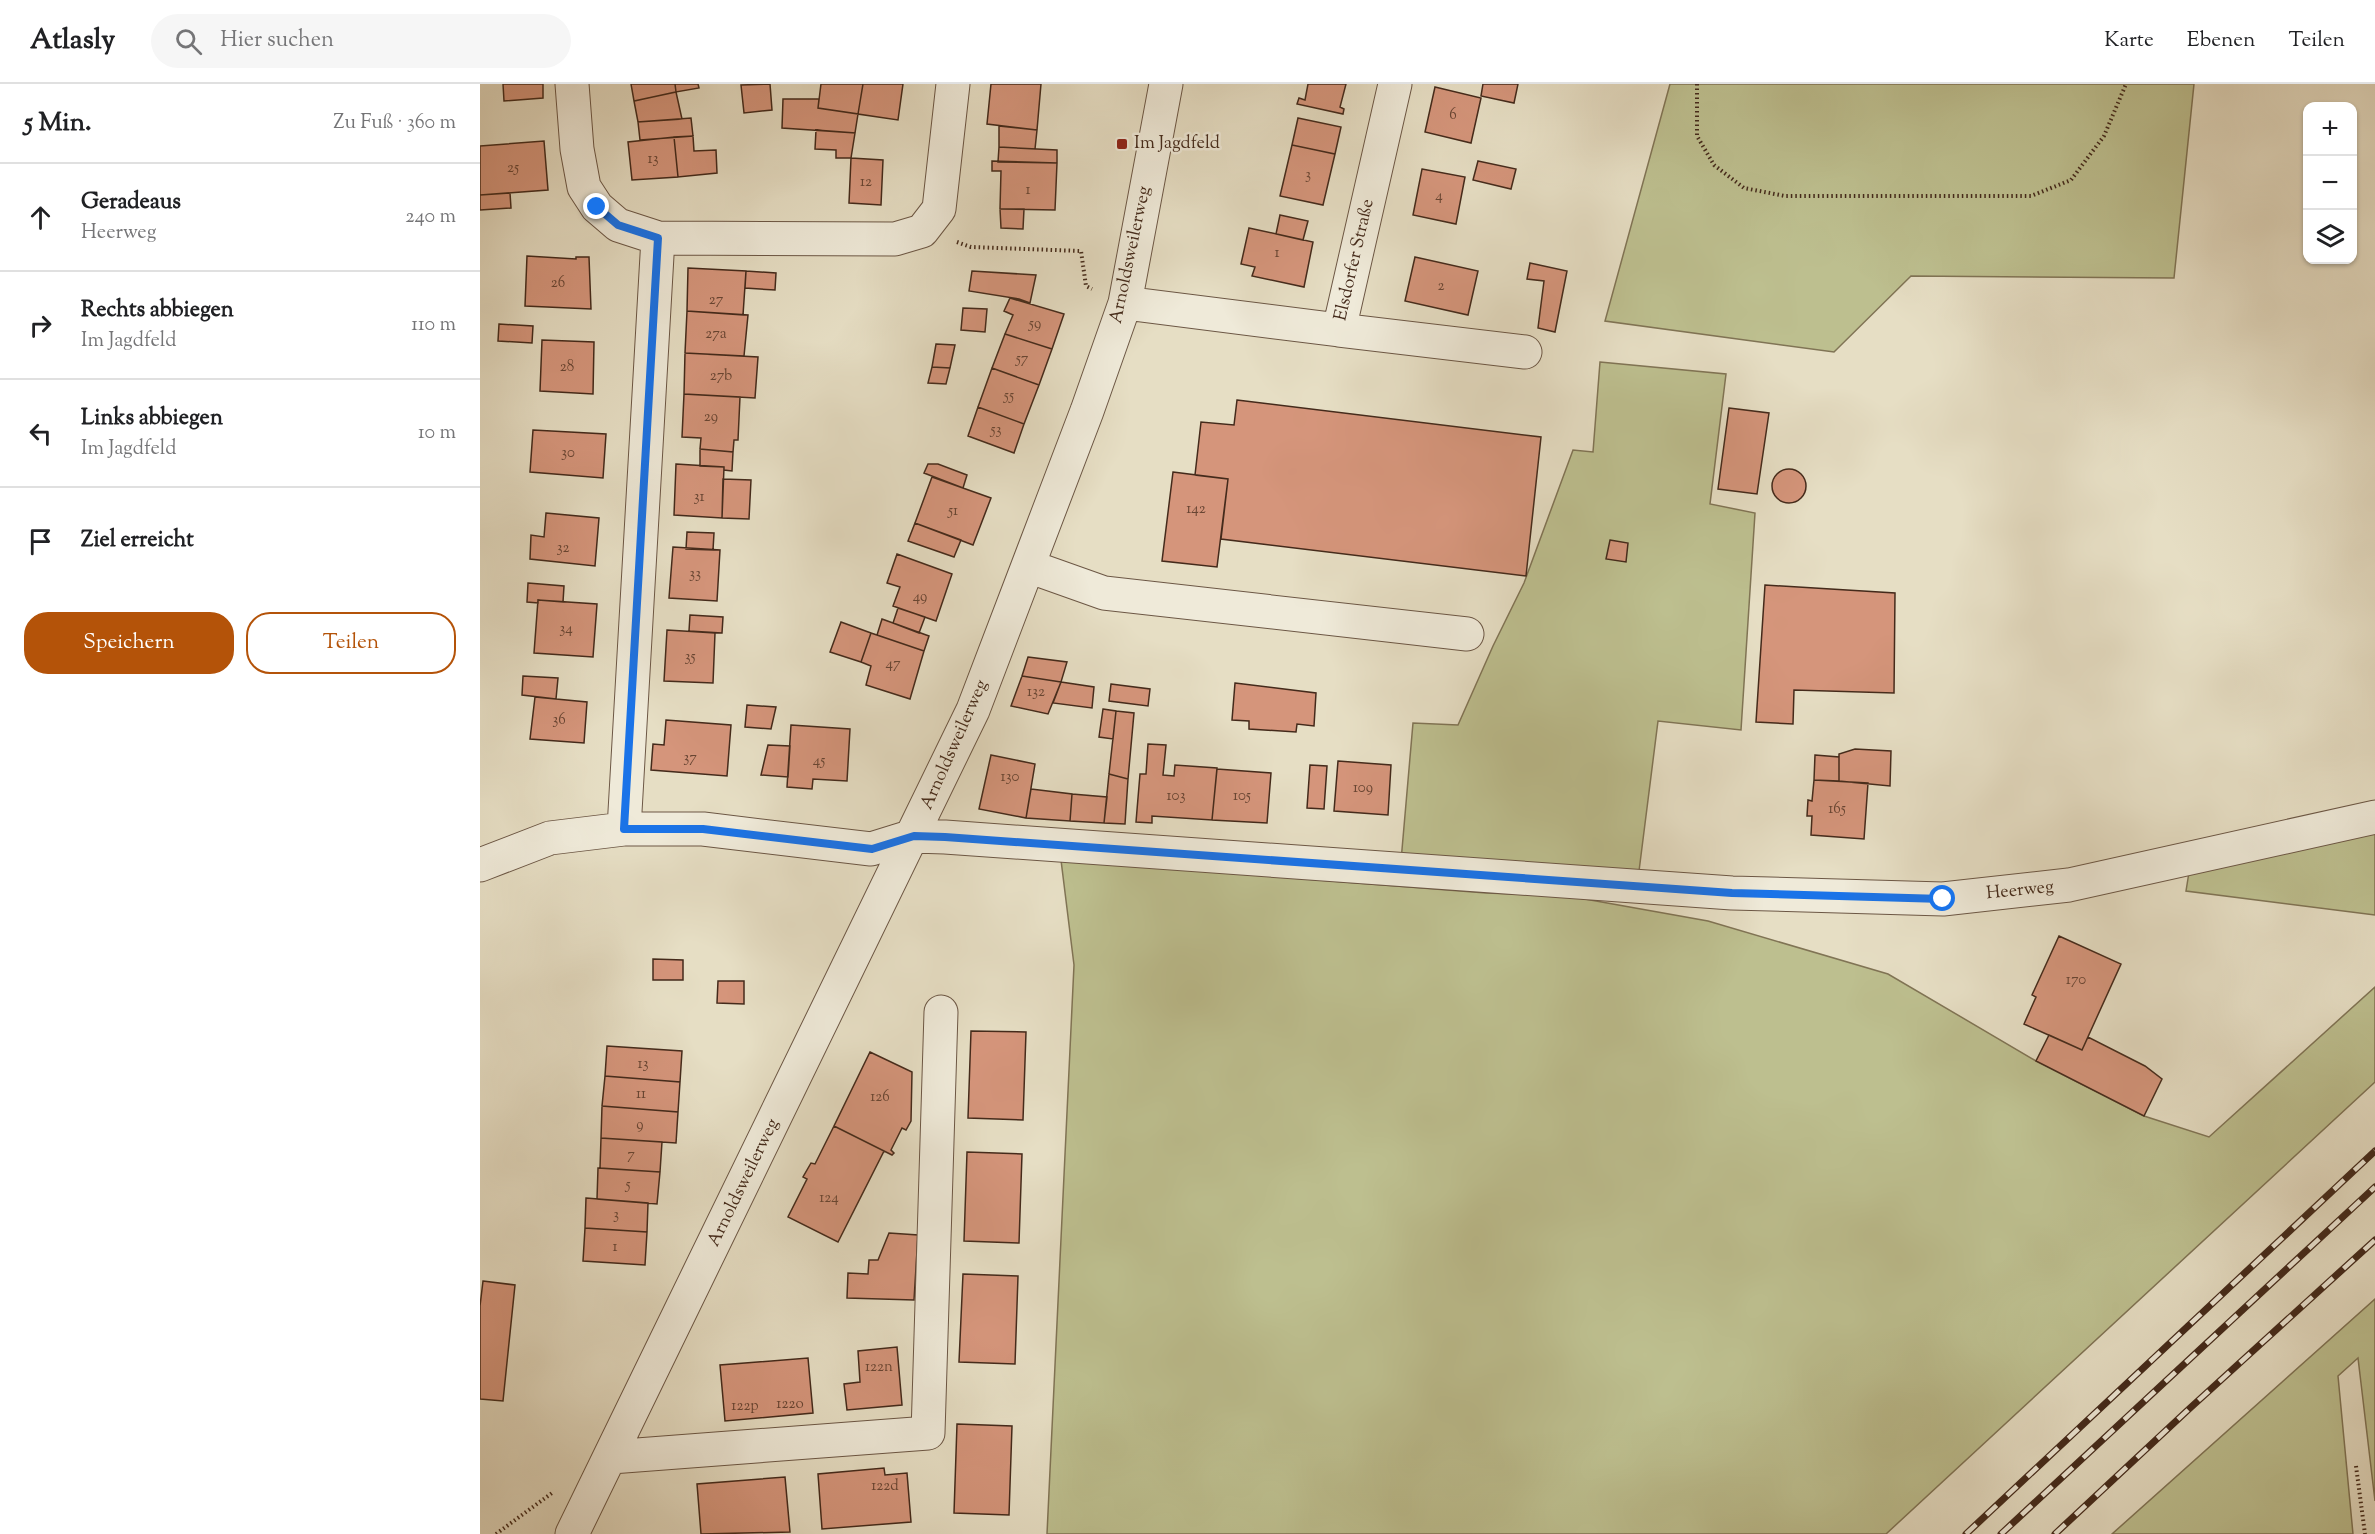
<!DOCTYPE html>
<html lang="de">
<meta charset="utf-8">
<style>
body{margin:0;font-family:"Sorts Mill Goudy",serif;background:#f6f6f6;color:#202124}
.controls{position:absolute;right:18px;top:18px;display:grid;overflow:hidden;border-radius:12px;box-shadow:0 2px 4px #0004}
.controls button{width:54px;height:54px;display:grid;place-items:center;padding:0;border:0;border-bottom:2px solid #e0e0e0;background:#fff;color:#202124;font:30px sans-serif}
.stop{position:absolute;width:18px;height:18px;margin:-14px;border:4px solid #1a73e8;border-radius:50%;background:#fff}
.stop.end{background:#1a73e8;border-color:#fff;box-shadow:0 2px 6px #0008}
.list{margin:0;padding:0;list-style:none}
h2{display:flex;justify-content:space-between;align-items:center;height:78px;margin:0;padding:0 24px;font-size:26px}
h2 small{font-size:20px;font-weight:400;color:#757577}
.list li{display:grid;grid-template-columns:39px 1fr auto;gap:18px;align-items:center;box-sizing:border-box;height:108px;padding:0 24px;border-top:2px solid #e0e0e0}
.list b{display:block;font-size:22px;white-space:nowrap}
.list p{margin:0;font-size:20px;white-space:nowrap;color:#757577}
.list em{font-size:20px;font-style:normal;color:#757577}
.actions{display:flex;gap:12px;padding:18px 24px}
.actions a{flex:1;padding:14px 0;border:2px solid #b45309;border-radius:24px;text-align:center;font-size:21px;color:#b45309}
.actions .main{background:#b45309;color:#fff}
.icon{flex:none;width:33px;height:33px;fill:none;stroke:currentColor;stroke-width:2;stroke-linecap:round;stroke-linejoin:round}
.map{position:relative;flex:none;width:1895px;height:1450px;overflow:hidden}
header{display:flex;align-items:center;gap:36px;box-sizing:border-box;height:84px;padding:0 30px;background:#fff;border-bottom:2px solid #e0e0e0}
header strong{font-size:28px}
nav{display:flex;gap:33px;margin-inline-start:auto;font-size:21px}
.search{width:420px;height:54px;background:#f6f6f6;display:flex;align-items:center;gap:15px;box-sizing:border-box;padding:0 21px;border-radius:33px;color:#757577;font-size:22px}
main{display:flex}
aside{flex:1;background:#fff}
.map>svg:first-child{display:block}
.green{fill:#bdbf8f;stroke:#807455;stroke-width:1.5}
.building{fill:#d5957b;stroke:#442a1b;stroke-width:1.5}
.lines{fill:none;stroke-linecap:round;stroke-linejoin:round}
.minor-casing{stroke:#6c5745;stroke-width:35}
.path{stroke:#442a1b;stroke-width:4;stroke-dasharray:1.5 3;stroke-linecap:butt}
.minor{stroke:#efead9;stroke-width:33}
.rail-casing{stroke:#442a1b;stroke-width:7}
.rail{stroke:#efead9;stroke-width:4.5;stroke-dasharray:14;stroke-linecap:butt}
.route{stroke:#1a73e8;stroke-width:8}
.poi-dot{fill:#8f2418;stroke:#efead9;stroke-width:2}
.labels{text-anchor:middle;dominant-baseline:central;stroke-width:5;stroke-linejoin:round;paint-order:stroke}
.number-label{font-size:15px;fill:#684533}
.poi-label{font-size:18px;fill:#442a1b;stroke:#efead9;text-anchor:start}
.street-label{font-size:18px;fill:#442a1b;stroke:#efead9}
</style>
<header>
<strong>Atlasly</strong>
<div class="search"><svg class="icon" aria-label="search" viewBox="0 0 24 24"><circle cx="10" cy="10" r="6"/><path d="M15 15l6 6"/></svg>Hier suchen</div>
<nav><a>Karte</a><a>Ebenen</a><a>Teilen</a></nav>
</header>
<main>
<aside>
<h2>5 Min.<small>Zu Fuß · 360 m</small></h2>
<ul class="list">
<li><svg class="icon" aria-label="ahead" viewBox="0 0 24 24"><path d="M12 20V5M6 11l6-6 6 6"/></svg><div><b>Geradeaus</b><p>Heerweg</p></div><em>240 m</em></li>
<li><svg class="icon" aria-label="right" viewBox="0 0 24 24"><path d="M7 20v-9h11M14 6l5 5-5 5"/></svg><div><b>Rechts abbiegen</b><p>Im Jagdfeld</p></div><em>110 m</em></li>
<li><svg class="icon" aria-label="left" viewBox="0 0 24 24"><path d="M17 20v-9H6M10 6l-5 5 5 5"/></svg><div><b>Links abbiegen</b><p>Im Jagdfeld</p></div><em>10 m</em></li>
<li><svg class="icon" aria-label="arrive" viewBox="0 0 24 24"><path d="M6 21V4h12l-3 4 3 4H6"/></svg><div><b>Ziel erreicht</b></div></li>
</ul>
<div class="actions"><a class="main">Speichern</a><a>Teilen</a></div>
</aside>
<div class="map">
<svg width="1895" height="1450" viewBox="0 0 1895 1450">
<rect width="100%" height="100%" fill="#e6dec4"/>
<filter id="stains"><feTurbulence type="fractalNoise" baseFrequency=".00333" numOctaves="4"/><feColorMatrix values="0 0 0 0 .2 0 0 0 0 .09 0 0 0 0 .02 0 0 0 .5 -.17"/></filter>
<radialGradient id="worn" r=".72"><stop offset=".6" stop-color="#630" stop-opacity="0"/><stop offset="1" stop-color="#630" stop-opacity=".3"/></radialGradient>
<!-- green -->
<path class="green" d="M 1190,0 L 1714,0 L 1694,194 L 1431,192 L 1354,268 L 1125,237 Z
M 1120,278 L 1246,290 L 1230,420 L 1275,429 L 1261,646 L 1178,637 L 1158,795 L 921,777 L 933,639 L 978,641 L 1013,562 L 1044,499 L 1093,366 L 1113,368 Z
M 1895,740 L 1895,831 L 1706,807 L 1710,782 Z
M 581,776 L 1006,809 L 1088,812 L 1228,837 L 1408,890 L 1556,977 L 1664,1032 L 1729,1053 L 1895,903 L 1895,998 L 1406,1450 L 567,1450 L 594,881 Z
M 1895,1215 L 1895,1417 L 1878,1274 L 1858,1292 L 1873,1450 L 1632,1450 Z"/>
<!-- building -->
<path class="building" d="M 23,0 L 63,0 L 63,14 L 24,17 Z
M 151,0 L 195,0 L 196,8 L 154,17 Z
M 195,0 L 218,0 L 219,4 L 196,8 Z
M 290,0 L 292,26 L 264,29 L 261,1 Z
M 341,0 L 383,0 L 378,30 L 338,24 Z
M 383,0 L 423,0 L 418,36 L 378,30 Z
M 511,0 L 561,0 L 557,46 L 507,40 Z
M 828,0 L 866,0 L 860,23 L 864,25 L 863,30 L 817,20 L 819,14 L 825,16 Z
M 1003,0 L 1038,0 L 1034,19 L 1001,12 Z
M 955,3 L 1001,14 L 991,59 L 945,48 Z
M 196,8 L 202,35 L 158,38 L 154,17 Z
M 303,15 L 339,15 L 338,24 L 378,30 L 375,49 L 302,44 Z
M 211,34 L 213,52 L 160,56 L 158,38 Z
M 818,34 L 861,43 L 855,70 L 812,61 Z
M 519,42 L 557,46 L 555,65 L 519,63 Z
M 336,46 L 375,49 L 371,74 L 356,74 L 356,66 L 335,65 Z
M 213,52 L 214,67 L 236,66 L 237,89 L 198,93 L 194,53 Z
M 194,53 L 198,93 L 152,96 L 148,58 Z
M 64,57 L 68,106 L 0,111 L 0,62 Z
M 812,61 L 855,70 L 843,121 L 800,112 Z
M 519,63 L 577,66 L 577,79 L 518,78 Z
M 371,74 L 403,76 L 401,121 L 369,119 Z
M 512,77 L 577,79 L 575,126 L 520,125 L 521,87 L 512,87 Z
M 998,77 L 1036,85 L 1031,105 L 993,96 Z
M 942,85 L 985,93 L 976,140 L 933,131 Z
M 30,109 L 31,124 L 0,126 L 0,111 Z
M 520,125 L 544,125 L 543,145 L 521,144 Z
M 800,131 L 828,137 L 823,156 L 796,150 Z
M 769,144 L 833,158 L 824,203 L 772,192 L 775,183 L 761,180 Z
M 47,172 L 96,175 L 96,173 L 109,173 L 111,225 L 45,222 Z
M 935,173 L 998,187 L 988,231 L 925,217 Z
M 1050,179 L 1087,187 L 1075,248 L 1058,244 L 1064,197 L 1047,195 Z
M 208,184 L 266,187 L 263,231 L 207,227 Z
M 266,187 L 296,189 L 295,206 L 265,204 Z
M 492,187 L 556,191 L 550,219 L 539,215 L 489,207 Z
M 530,214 L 584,230 L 572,265 L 525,250 L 533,231 L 524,227 Z
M 483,224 L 507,225 L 505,248 L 481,246 Z
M 207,227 L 268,231 L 264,272 L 205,269 Z
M 19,240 L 53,242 L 52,259 L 18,257 Z
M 525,250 L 572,265 L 559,301 L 512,284 Z
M 62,256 L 114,258 L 113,310 L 60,307 Z
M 456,260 L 475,261 L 470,284 L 452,283 Z
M 205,269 L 278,273 L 275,314 L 204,310 Z
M 452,283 L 470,284 L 466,300 L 448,299 Z
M 512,284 L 559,301 L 544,340 L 498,323 Z
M 204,310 L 260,313 L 258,356 L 254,356 L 253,368 L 220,365 L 221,354 L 202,353 Z
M 757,316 L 1061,353 L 1046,492 L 741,455 L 748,395 L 715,391 L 721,338 L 754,341 Z
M 498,323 L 544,340 L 534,369 L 488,352 Z
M 1249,324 L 1289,329 L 1277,410 L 1238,405 Z
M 53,346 L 126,350 L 123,394 L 50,388 Z
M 220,365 L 253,368 L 252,387 L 244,386 L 244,383 L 220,382 Z
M 196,380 L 244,383 L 242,434 L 194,431 Z
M 448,380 L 458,380 L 487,391 L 483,404 L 444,389 Z
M1292 402a17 17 0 1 1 34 0a17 17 0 1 1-34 0Z
M 693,388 L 748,395 L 737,483 L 682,477 Z
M 452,393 L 511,414 L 493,461 L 435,439 Z
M 243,395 L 271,396 L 269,435 L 242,434 Z
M 66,429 L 119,434 L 115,482 L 50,475 L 51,451 L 64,453 Z
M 435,439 L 481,456 L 474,473 L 428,457 Z
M 207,448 L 234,449 L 233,466 L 206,465 Z
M 1130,456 L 1148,459 L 1146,478 L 1126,475 Z
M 193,463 L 240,466 L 237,517 L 189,514 Z
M 417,470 L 472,490 L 456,537 L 413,522 L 420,503 L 407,499 Z
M 48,499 L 84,502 L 83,518 L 58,516 L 58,519 L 47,518 Z
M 1285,501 L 1415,509 L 1414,609 L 1314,606 L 1313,640 L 1276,638 Z
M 58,516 L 117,520 L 113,573 L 54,569 Z
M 418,524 L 445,533 L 439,549 L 413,539 Z
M 210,531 L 243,533 L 242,549 L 209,547 Z
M 402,535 L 449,552 L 444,567 L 397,551 Z
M 361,538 L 391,549 L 381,578 L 350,568 Z
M 187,546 L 235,549 L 233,599 L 184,597 Z
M 391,549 L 444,567 L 430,615 L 386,601 L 391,582 L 381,578 Z
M 548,573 L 587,578 L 581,598 L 542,592 Z
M 43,592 L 78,594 L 76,615 L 42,611 Z
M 542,592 L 581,598 L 568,630 L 531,622 Z
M 581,598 L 614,603 L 612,624 L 573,619 Z
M 755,599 L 836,609 L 834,642 L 817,640 L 816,648 L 769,645 L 769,637 L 752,636 Z
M 631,600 L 670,605 L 668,622 L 629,617 Z
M 55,613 L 107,618 L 104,659 L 50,655 Z
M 267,621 L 296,623 L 291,645 L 265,643 Z
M 623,625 L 636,627 L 633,655 L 619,653 Z
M 636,627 L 654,629 L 648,695 L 629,690 Z
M 186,636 L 251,641 L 247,692 L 171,686 L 173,660 L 184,661 Z
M 311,641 L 370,645 L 367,697 L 333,695 L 332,705 L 307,703 Z
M 668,660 L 686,661 L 683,691 L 694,692 L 695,681 L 737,684 L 732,736 L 672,732 L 672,739 L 656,738 L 660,690 L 666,690 Z
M 288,661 L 310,662 L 308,693 L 281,691 Z
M 1375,665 L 1411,667 L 1410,702 L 1359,697 L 1359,670 Z
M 511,671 L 555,680 L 546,734 L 499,725 Z
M 1335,671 L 1359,673 L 1359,697 L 1334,696 Z
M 858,677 L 911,681 L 908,731 L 854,727 Z
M 830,681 L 847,682 L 844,725 L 827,724 Z
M 737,685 L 791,689 L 787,739 L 732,736 Z
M 629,690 L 648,695 L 645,740 L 624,739 Z
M 1334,696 L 1388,699 L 1384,755 L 1331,751 L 1332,732 L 1327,732 L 1328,716 L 1332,717 Z
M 551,705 L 592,710 L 590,737 L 546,734 Z
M 592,710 L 627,713 L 624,739 L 590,737 Z
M 1579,852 L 1641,880 L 1602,966 L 1544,940 L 1556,913 L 1552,911 Z
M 173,875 L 203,876 L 203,896 L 173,896 Z
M 238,897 L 264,897 L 264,920 L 237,919 Z
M 491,947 L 546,948 L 543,1036 L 488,1034 Z
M 1569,951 L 1602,966 L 1608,953 L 1665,982 L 1682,995 L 1664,1032 L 1556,977 Z
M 127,962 L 202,967 L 200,998 L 125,992 Z
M 390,968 L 432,988 L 431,1037 L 426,1046 L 422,1044 L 411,1066 L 414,1069 L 412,1071 L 354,1042 Z
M 125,992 L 200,998 L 198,1028 L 122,1022 Z
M 122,1022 L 198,1028 L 196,1059 L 121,1054 Z
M 354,1042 L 404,1067 L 358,1158 L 308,1133 L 327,1095 L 323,1093 L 331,1079 L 335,1080 Z
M 121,1054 L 182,1058 L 180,1088 L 120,1084 Z
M 487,1068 L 542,1070 L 539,1159 L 484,1157 Z
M 118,1084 L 180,1088 L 177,1120 L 117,1115 Z
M 106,1114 L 168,1119 L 167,1148 L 105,1144 Z
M 105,1144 L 167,1148 L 165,1181 L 103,1177 Z
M 409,1149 L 438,1151 L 434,1216 L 367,1214 L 368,1189 L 388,1190 L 389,1176 L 398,1176 Z
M 483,1190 L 538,1192 L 535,1280 L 479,1278 Z
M 3,1197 L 35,1201 L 23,1317 L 0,1315 L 0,1222 Z
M 417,1263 L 422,1321 L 367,1326 L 364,1300 L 380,1298 L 378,1267 Z
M 328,1274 L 333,1329 L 245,1337 L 240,1281 Z
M 477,1340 L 532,1342 L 529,1431 L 474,1429 Z
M 404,1384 L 405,1391 L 427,1389 L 431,1438 L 342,1445 L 338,1390 Z
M 305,1393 L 310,1448 L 221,1450 L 217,1400 Z"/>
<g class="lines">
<defs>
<path id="minor" d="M 92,0 L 97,65 L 104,103 L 117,123 L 138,141 L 178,154 L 415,155 L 442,147 L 459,125 L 473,0
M 645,219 L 859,246 L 915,0
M 859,246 L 1045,268
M 548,482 L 624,509 L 987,550
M 144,745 L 178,154
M 0,781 L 70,754 L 144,745 L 223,745 L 391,765 L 433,752 L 465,753 L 1252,809 L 1463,815 L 1589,801 L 1895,733
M 131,1373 L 448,1349 L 461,928
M 92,1450 L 493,626 L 607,327 L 645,219 L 686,0"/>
</defs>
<!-- minor casing -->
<use href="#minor" class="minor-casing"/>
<!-- path -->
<path class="path" d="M 1217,0 L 1217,52 L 1234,81 L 1264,104 L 1305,112 L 1551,112 L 1591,96 L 1624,52 L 1646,0
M 477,158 L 491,163 L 601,167 L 606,202 L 612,205
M 1876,1382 L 1885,1450
M 16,1450 L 72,1409"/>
<!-- minor -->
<use href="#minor" class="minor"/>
<defs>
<path id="rail" d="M 1486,1450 L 1895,1067
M 1521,1450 L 1895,1103
M 1575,1450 L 1709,1325 L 1895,1156"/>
</defs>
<!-- rail casing -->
<use href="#rail" class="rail-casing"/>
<!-- rail -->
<use href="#rail" class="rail"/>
</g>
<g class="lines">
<!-- route -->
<path class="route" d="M 117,123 L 138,141 L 178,154 L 144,745 L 223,745 L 392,765 L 434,752 L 465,753 L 1252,809 L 1463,815"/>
</g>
<!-- markers -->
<rect class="poi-dot" x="636" y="54" width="12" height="12" rx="3"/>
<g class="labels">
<!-- number labels -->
<g class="number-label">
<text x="973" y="31">6</text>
<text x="173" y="75">13</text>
<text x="33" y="84">25</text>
<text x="828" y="91">3</text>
<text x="386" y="98">12</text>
<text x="548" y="106">1</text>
<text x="959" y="112">4</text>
<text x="797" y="169">1</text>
<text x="78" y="199">26</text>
<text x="961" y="202">2</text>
<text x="236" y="216">27</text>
<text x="555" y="240">59</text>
<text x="236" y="250">27a</text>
<text x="542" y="275">57</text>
<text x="87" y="283">28</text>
<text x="241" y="292">27b</text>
<text x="529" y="312">55</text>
<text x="231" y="333">29</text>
<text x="516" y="346">53</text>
<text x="88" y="369">30</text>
<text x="219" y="413">31</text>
<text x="716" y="425">142</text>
<text x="473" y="427">51</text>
<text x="83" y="464">32</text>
<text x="215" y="490">33</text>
<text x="440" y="513">49</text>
<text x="86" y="545">34</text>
<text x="210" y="573">35</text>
<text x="413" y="580">47</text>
<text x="556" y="608">132</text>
<text x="79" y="636">36</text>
<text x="210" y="674">37</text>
<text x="339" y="677">45</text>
<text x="530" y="693">130</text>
<text x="883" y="704">109</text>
<text x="696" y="712">103</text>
<text x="762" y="712">105</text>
<text x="1357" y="725">165</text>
<text x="1596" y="896">170</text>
<text x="163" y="980">13</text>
<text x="161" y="1010">11</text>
<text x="400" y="1013">126</text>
<text x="160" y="1041">9</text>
<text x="151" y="1071">7</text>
<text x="148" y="1101">5</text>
<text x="349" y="1114">124</text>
<text x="136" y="1131">3</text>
<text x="135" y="1163">1</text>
<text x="399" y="1283">122n</text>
<text x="310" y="1320">122o</text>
<text x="265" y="1322">122p</text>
<text x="405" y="1402">122d</text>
</g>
<!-- poi labels -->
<g class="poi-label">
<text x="654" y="60">Im Jagdfeld</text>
</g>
<!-- street labels -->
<g class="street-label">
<text transform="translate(651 171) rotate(-78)">Arnoldsweilerweg</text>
<text transform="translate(875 176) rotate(-77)">Elsdorfer Straße</text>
<text transform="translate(475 661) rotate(-66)">Arnoldsweilerweg</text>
<text transform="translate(1540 807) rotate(-6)">Heerweg</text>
<text transform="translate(264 1099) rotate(-64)">Arnoldsweilerweg</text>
</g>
</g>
<rect width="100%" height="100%" filter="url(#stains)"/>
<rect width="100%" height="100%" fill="url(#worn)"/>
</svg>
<div class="controls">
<button>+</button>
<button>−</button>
<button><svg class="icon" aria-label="layers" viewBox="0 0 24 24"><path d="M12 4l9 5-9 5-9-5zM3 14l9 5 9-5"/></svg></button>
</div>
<div class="stop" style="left:1463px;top:815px"></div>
<div class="stop end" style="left:117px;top:123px"></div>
</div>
</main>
